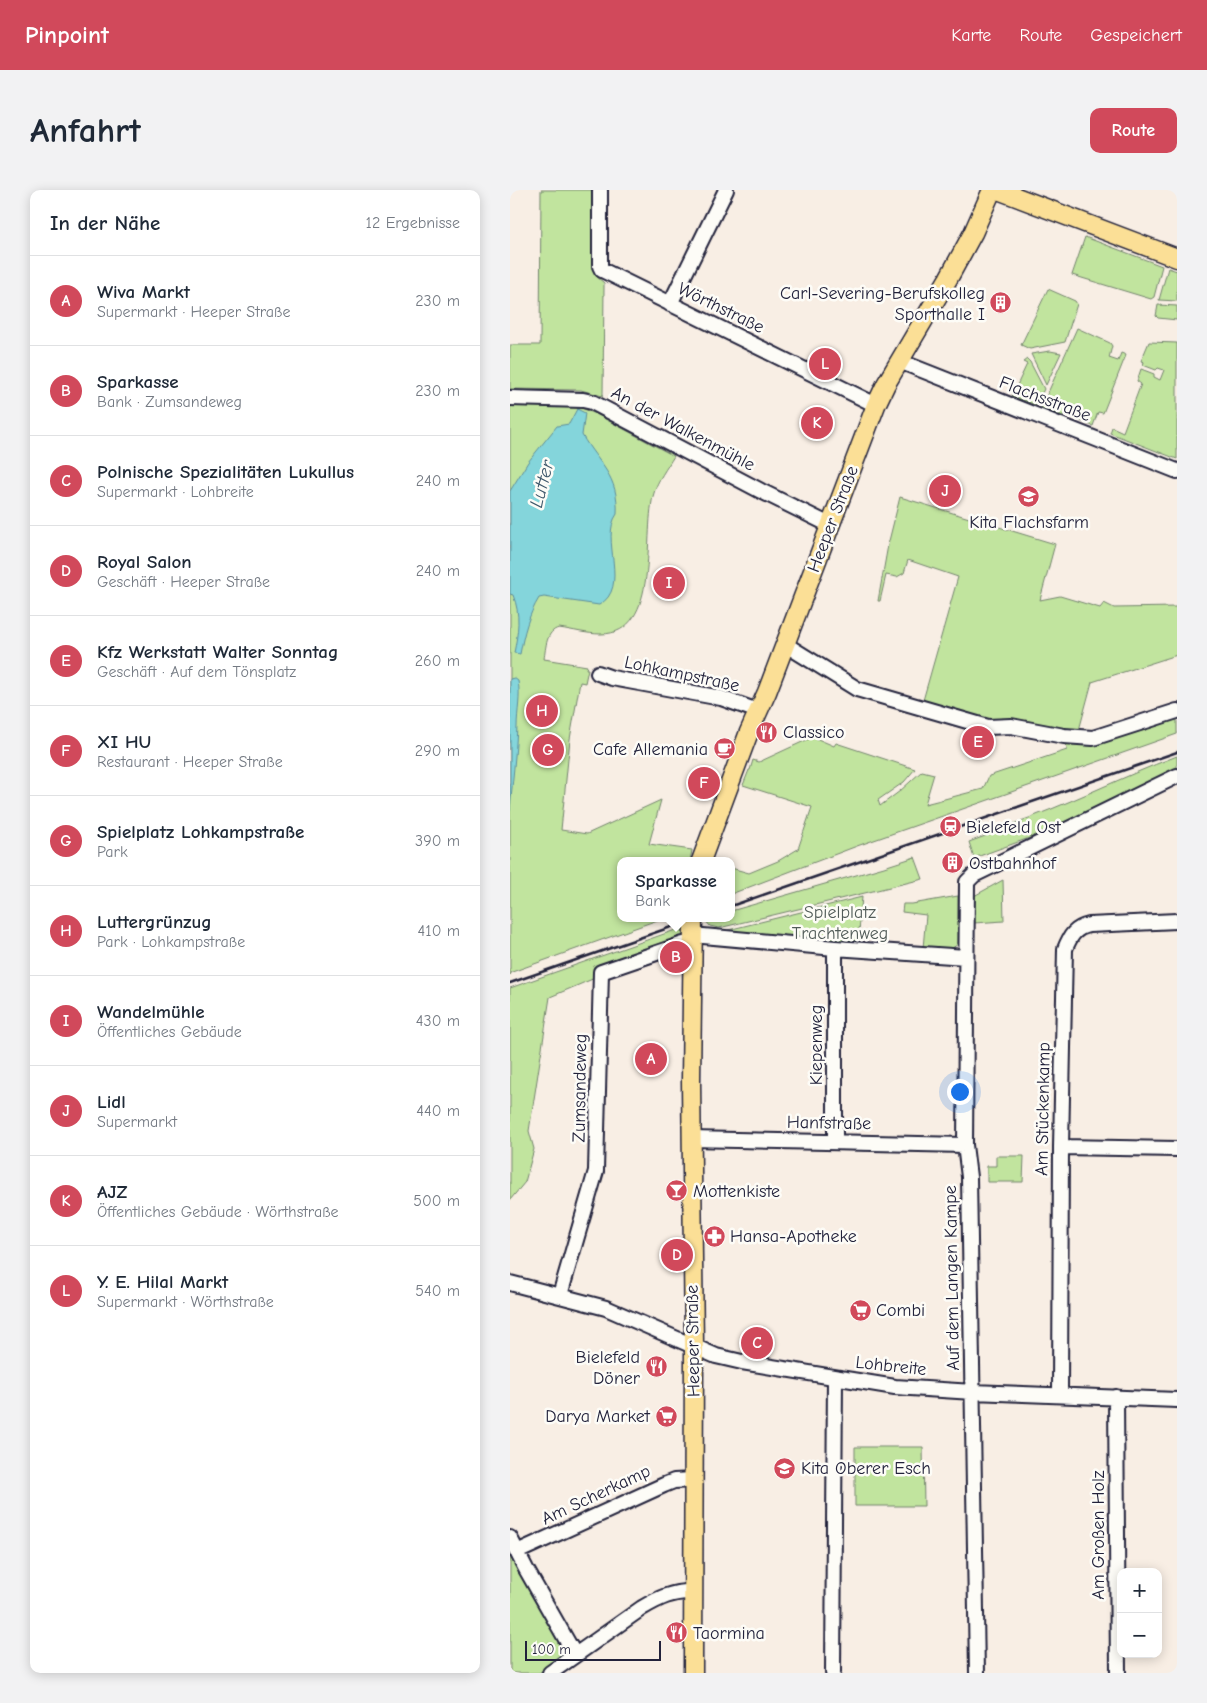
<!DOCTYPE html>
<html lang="de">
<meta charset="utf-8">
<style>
body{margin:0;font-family:"Comic Neue",sans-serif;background:#f2f2f3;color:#1f2937}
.controls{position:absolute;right:15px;bottom:15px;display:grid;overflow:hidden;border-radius:10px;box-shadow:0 2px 12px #0003}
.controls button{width:45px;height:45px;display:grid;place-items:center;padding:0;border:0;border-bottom:1px solid #e0e1e3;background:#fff;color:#1f2937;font:25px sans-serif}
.scale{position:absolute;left:15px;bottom:12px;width:136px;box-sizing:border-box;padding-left:5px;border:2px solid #22223b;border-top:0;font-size:14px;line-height:18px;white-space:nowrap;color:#22223b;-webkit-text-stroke:4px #fdfcf7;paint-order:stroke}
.you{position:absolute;left:449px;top:901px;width:18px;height:18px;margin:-12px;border:4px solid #fff;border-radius:50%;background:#1a73e8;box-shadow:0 0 0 8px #1a73e833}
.badge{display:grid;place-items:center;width:32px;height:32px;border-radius:50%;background:#d1495b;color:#fff;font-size:16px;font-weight:700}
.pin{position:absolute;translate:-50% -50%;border:2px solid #fff;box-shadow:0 1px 5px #0006}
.popup{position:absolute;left:107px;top:667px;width:118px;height:65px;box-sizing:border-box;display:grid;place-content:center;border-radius:10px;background:#fff;filter:drop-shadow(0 1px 4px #0005);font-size:16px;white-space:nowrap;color:#747a83}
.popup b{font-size:19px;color:#1f2937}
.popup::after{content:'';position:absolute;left:50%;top:100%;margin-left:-10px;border:10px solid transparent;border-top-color:#fff}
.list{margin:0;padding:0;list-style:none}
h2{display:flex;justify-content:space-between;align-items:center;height:65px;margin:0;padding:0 20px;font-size:21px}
h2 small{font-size:16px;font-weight:400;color:#747a83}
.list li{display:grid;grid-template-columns:32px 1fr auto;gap:15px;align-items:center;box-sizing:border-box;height:90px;padding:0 20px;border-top:1px solid #e0e1e3}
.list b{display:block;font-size:19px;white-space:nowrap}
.list p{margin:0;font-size:16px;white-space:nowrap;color:#747a83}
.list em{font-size:16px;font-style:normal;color:#747a83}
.map{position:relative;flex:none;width:667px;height:1483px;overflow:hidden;border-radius:10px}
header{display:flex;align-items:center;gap:30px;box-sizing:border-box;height:70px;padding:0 25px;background:#d1495b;color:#fff}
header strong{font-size:24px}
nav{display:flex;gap:28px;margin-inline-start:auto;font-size:18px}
.intro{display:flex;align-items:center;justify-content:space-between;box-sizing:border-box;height:120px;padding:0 30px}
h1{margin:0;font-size:35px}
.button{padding:12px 22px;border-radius:10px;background:#d1495b;color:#fff;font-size:18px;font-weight:700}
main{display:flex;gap:30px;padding:0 30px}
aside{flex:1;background:#fff;border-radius:10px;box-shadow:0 2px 12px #0003}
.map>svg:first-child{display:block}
.green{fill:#c1e49e;stroke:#72836c}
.water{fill:#84d5db;stroke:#5d8d9b}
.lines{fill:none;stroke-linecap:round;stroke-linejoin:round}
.minor-casing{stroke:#22223b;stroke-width:18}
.major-casing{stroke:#22223b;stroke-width:21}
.minor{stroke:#fdfcf7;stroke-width:14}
.major{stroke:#fbdf96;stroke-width:18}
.rail{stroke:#22223b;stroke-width:2.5}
.labels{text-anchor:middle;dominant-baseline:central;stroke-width:5;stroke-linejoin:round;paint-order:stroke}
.poi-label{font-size:18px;fill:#22223b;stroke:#fdfcf7;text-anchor:start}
.street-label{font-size:18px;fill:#22223b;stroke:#fdfcf7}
.park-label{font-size:18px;fill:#525c59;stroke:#fdfcf7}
.water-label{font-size:19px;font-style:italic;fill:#3f586b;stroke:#fdfcf7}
</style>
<header>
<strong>Pinpoint</strong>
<nav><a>Karte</a><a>Route</a><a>Gespeichert</a></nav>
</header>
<div class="intro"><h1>Anfahrt</h1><a class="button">Route</a></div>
<main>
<aside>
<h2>In der Nähe<small>12 Ergebnisse</small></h2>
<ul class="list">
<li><span class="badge">A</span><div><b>Wiva Markt</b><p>Supermarkt · Heeper Straße</p></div><em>230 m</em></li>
<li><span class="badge">B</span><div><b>Sparkasse</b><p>Bank · Zumsandeweg</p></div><em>230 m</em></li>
<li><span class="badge">C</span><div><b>Polnische Spezialitäten Lukullus</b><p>Supermarkt · Lohbreite</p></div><em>240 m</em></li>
<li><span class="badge">D</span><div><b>Royal Salon</b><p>Geschäft · Heeper Straße</p></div><em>240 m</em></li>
<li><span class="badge">E</span><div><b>Kfz Werkstatt Walter Sonntag</b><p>Geschäft · Auf dem Tönsplatz</p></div><em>260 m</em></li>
<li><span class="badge">F</span><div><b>XI HU</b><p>Restaurant · Heeper Straße</p></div><em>290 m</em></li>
<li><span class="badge">G</span><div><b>Spielplatz Lohkampstraße</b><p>Park</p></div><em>390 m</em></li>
<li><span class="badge">H</span><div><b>Luttergrünzug</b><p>Park · Lohkampstraße</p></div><em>410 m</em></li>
<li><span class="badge">I</span><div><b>Wandelmühle</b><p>Öffentliches Gebäude</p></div><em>430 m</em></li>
<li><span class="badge">J</span><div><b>Lidl</b><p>Supermarkt</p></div><em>440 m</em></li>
<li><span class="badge">K</span><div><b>AJZ</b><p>Öffentliches Gebäude · Wörthstraße</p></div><em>500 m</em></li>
<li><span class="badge">L</span><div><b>Y. E. Hilal Markt</b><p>Supermarkt · Wörthstraße</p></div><em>540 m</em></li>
</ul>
</aside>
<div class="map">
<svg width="667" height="1483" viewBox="0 0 667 1483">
<rect width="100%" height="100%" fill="#f8eee4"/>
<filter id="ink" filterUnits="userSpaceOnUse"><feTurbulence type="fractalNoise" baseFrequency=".02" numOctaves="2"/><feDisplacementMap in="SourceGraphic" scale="10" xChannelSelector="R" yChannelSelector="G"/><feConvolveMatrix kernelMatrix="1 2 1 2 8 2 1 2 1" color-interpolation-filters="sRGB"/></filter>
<g filter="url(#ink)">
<!-- green -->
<path class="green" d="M 31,0 L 87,0 L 86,86 L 94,93 L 94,96 L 93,204 L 92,206 L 71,200 L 0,199 L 0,155 L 30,155 Z
M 575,47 L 652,76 L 644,107 L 641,109 L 562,85 Z
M 658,78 L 667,81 L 667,111 L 649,110 Z
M 538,99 L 565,111 L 567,114 L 555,152 L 520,159 L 511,155 Z
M 648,115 L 667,116 L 667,130 L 648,128 L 646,126 Z
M 567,138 L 600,153 L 602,156 L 599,168 L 608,171 L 611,163 L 616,165 L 593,223 L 588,222 L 583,236 L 554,224 L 553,226 L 531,218 Z
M 639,152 L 667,153 L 667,269 L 600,243 L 602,237 L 613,242 L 631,194 L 627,191 L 631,179 L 644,184 L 644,187 L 650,190 L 654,180 L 648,178 L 646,180 L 633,175 L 634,172 L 631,171 Z
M 540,161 L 551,163 L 536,195 L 521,164 Z
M 517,169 L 520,172 L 534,199 L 526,215 L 502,206 L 517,174 L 513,172 Z
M 0,216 L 69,217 L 86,224 L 164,266 C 157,278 147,291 144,303 C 132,340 152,444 91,444 C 77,444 63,440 49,438 C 36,441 36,457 34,469 L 77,476 L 76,479 L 78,479 L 75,493 L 70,492 L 60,549 L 51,640 L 77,644 L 151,610 L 139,654 L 182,660 L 180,671 L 111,671 L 111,728 L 153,728 L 2,782 L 0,785 Z
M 390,307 L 545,354 L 530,410 L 550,406 L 590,418 L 594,413 L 604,418 L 667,417 L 667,465 L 582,492 L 568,544 L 480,533 L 412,514 L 448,387 L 398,370 L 394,383 L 387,387 L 376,385 L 370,411 L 368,411 L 378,355 Z
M 667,524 L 667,544 L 347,656 L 221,704 L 221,678 L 239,683 L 268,671 L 288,659 L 302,617 L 233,595 L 239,580 L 240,580 L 243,570 L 249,572 L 303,547 L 324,556 L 326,553 L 405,579 L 394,592 L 368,610 L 370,616 L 390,601 L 412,581 L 424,584 L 415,614 L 473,599 L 479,586 L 557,560 L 556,551 Z
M 667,566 L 667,579 L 544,639 L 464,668 L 459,652 L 497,638 L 497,636 C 555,616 609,588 667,566 Z
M 405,667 L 413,689 L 209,738 L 200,736 L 195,730 L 221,728 L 221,721 L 374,677 Z
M 493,690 L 494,731 L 464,733 L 464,706 Z
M 448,706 L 448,754 L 441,759 L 413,758 L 416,725 L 392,722 L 393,714 L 402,714 Z
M 352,707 L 348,753 L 255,747 L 218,740 Z
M 174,737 L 175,750 L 40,807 L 19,941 L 24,959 L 15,992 L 0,1010 L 0,798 Z
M 486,966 L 514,966 L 513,992 L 477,992 L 477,976 L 486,976 Z
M 345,1257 L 413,1257 L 414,1316 L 345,1316 Z
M 0,1365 L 56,1461 L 29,1483 L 0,1483 Z"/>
<!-- water -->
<path class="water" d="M 67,219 L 75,223 L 72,245 C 89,275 109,285 107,324 C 89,349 121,397 89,415 L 34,407 L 29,408 C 18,426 14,443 10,464 L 4,463 C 8,442 11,425 3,405 L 0,404 L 0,301 L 18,272 L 47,236 L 59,234 Z
M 4,488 L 8,491 C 11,507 7,521 7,537 C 6,564 2,593 0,621 L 0,489 Z"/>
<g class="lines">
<defs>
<path id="minor" d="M 90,0 L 90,76 L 92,80 L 366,215
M 160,114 L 216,0
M 389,171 L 667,281
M 0,208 L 73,210 L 82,212 L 251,301 L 320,335
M 274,456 L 281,458 L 347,499 L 478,537 L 501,536 L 554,546 L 583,548 L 667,521
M 88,483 L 102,488 L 211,508 L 248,521
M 182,745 L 325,758 L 456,767
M 325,758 L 325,952
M 181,949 L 455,955
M 551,957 L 667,959
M 0,1093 L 96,1118 L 206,1166 L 232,1172 L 385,1197 L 463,1202 L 667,1210
M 50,1105 L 86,981 L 91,782 L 173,754 L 182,754
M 550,1205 L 551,957 L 555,759 C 560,746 565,738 579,735 L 667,731
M 606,1207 L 608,1483
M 0,1348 L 16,1379 L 65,1465
M 7,1362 L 154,1295 L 164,1291 L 183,1290
M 40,1483 L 132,1418 C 149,1408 163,1401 183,1402
M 323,1483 L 325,1188
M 467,1483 L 459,987 L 455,955 L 457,692 L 464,685 L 667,586"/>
<path id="major" d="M 488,0 L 667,68
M 191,671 L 239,542 L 257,502 L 366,215 L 376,194 L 438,89 L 463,43 L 482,0
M 183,1483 L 184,1156 L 181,891 L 183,728"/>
</defs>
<!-- minor casing -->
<use href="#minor" class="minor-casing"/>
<!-- major casing -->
<use href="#major" class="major-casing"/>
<!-- minor -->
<use href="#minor" class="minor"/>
<!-- major -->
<use href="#major" class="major"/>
<!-- rail -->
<path class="rail" d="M 221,716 L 667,562
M 0,793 L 187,728"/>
</g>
</g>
<!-- icons -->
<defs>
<symbol id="building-disc" viewBox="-11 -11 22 22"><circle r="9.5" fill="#d1495b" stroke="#fdfcf7"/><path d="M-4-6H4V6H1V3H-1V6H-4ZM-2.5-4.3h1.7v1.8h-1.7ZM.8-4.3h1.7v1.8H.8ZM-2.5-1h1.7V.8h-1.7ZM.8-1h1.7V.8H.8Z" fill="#fff"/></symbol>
<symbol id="school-disc" viewBox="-11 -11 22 22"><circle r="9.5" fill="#d1495b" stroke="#fdfcf7"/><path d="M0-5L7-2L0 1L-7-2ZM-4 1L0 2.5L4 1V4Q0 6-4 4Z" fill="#fff"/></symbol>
<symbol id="restaurant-disc" viewBox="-11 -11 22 22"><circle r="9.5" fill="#d1495b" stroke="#fdfcf7"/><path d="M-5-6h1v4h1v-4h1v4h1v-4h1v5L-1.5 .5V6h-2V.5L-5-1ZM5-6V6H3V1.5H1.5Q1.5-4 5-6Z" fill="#fff"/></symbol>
<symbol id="cafe-disc" viewBox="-11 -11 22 22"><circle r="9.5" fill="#d1495b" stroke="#fdfcf7"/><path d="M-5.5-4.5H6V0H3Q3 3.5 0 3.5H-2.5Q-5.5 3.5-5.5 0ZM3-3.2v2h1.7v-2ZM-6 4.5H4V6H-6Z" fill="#fff"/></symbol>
<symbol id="station-disc" viewBox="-11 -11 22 22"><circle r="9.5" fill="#d1495b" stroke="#fdfcf7"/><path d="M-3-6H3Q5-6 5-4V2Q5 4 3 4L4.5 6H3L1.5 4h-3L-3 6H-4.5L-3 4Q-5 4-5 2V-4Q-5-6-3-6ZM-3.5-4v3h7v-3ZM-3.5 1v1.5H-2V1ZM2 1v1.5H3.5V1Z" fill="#fff"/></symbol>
<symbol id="bar-disc" viewBox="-11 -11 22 22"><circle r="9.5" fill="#d1495b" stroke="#fdfcf7"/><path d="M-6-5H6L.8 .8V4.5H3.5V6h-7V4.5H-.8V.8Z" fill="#fff"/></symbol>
<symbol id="pharmacy-disc" viewBox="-11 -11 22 22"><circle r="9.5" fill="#d1495b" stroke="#fdfcf7"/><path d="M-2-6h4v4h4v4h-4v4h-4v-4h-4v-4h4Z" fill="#fff"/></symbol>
<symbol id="supermarket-disc" viewBox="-11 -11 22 22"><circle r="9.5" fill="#d1495b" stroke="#fdfcf7"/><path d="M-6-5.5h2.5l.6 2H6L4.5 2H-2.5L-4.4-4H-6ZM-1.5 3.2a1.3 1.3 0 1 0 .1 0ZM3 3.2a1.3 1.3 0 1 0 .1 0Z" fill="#fff"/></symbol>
</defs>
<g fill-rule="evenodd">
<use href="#building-disc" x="478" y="100" width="25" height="25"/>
<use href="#school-disc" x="506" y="294" width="25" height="25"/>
<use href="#restaurant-disc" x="244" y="530" width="25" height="25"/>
<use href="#cafe-disc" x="202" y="546" width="25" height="25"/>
<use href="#station-disc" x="428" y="624" width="25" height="25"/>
<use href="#building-disc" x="430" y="660" width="25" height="25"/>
<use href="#bar-disc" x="154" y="988" width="25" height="25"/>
<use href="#pharmacy-disc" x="192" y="1034" width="25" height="25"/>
<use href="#supermarket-disc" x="338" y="1108" width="25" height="25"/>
<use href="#restaurant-disc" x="134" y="1164" width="25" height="25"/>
<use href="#supermarket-disc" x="144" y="1214" width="25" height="25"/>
<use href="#school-disc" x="262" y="1266" width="25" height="25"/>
<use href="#restaurant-disc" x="154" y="1430" width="25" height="25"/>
</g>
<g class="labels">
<!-- poi labels -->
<g class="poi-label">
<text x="475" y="103" text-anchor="end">Carl-Severing-Berufskolleg<tspan x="475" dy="21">Sporthalle I</tspan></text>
<text x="519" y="332" text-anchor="middle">Kita Flachsfarm</text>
<text x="273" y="542">Classico</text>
<text x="198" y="559" text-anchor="end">Cafe Allemania</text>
<text x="456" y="637">Bielefeld Ost</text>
<text x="459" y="673">Ostbahnhof</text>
<text x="183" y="1001">Mottenkiste</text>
<text x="220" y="1046">Hansa-Apotheke</text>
<text x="366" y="1120">Combi</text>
<text x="130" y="1167" text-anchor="end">Bielefeld<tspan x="130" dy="21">Döner</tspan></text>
<text x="140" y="1226" text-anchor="end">Darya Market</text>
<text x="291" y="1278">Kita Oberer Esch</text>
<text x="183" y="1443">Taormina</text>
</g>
<!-- street labels -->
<g class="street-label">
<text transform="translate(211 118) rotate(26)">Wörthstraße</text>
<text transform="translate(535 209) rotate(21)">Flachsstraße</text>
<text transform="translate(173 239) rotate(28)">An der Walkenmühle</text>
<text transform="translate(323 329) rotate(-69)">Heeper Straße</text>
<text transform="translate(172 484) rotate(12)">Lohkampstraße</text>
<text transform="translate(306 855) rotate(-90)">Kiepenweg</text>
<text transform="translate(70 898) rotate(-89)">Zumsandeweg</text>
<text transform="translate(533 919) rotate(-89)">Am Stückenkamp</text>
<text transform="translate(319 933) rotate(1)">Hanfstraße</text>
<text transform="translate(442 1088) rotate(-91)">Auf dem Langen Kampe</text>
<text transform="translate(183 1151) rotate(-91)">Heeper Straße</text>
<text transform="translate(381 1176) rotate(6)">Lohbreite</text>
<text transform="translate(86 1305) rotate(-25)">Am Scherkamp</text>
<text transform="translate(588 1345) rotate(-90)">Am Großen Holz</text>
</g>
<!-- park labels -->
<g class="park-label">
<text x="330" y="722">Spielplatz<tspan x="330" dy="21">Trachtenweg</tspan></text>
</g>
<!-- water labels -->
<g class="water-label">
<text transform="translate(32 294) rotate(-75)">Lutter</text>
</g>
</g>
</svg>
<div class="controls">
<button>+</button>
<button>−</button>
</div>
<div class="scale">100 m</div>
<div class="you"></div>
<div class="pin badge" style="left:141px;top:869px">A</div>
<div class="pin badge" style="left:166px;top:767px">B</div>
<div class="popup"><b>Sparkasse</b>Bank</div>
<div class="pin badge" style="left:247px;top:1153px">C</div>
<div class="pin badge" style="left:167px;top:1065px">D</div>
<div class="pin badge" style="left:468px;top:552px">E</div>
<div class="pin badge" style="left:194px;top:593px">F</div>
<div class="pin badge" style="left:38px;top:560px">G</div>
<div class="pin badge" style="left:32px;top:521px">H</div>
<div class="pin badge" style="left:159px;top:393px">I</div>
<div class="pin badge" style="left:435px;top:301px">J</div>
<div class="pin badge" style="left:307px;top:233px">K</div>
<div class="pin badge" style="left:315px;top:174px">L</div>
</div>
</main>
